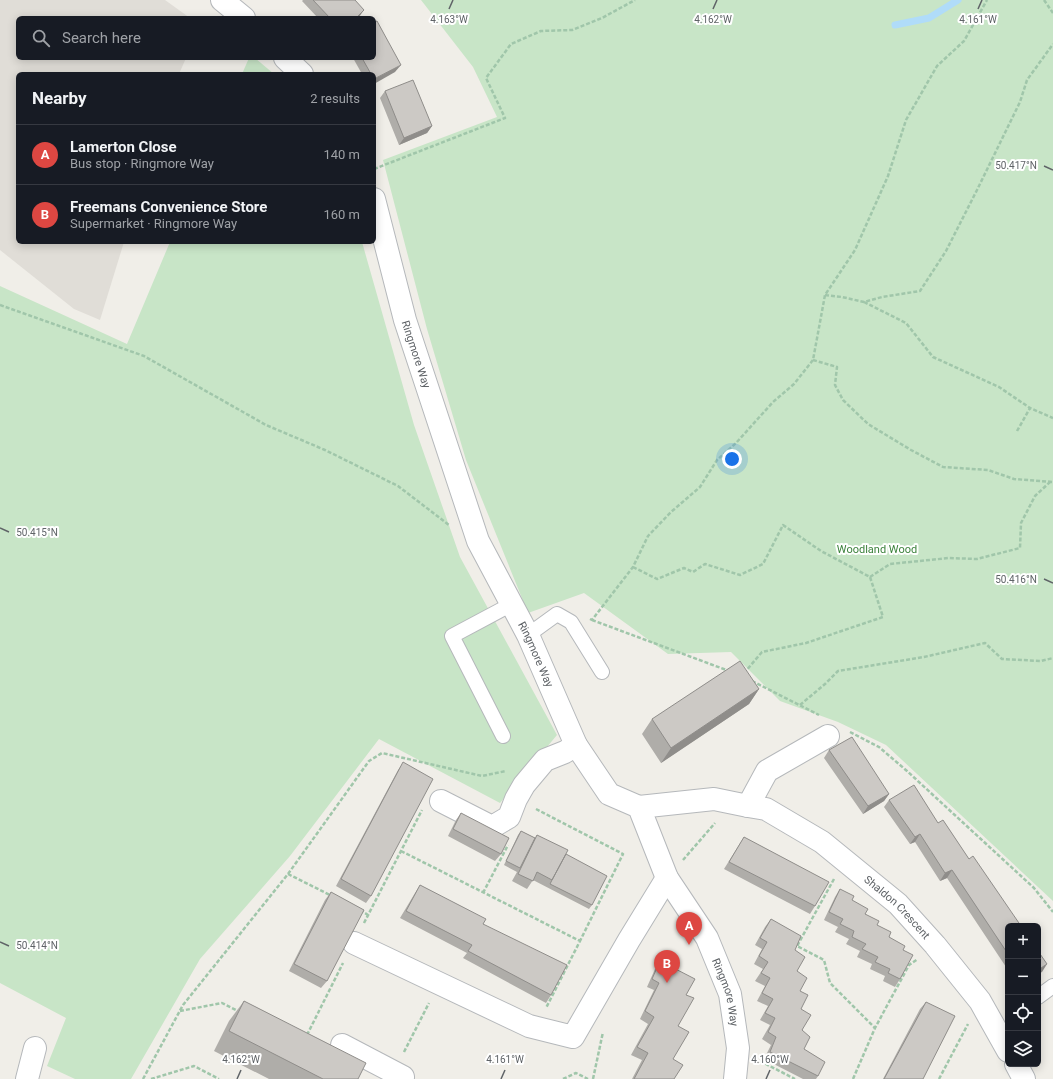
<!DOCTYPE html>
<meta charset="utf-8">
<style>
body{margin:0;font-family:Roboto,sans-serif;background:#20242c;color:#f1f3f6}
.controls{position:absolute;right:12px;bottom:12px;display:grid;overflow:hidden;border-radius:6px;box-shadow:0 2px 10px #0003}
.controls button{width:36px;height:36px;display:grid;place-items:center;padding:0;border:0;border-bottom:1px solid #363941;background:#171b24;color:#f1f3f6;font:20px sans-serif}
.you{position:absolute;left:732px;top:459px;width:14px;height:14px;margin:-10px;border:3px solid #fff;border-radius:50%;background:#1a73e8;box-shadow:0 0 0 6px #1a73e833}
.badge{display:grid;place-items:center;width:26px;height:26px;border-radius:50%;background:#dd4742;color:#fff;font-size:13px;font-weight:700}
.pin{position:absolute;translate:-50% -33px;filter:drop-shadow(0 1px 2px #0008)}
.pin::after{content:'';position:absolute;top:21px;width:14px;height:12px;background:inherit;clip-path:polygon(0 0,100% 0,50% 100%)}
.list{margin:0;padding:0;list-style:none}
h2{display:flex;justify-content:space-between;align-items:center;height:52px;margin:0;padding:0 16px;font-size:17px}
h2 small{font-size:13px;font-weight:400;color:#9ea1a6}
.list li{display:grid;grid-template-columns:26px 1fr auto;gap:12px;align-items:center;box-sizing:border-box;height:60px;padding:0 16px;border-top:1px solid #363941}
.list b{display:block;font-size:15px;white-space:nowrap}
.list p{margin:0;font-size:13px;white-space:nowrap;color:#9ea1a6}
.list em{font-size:13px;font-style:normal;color:#9ea1a6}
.icon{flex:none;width:22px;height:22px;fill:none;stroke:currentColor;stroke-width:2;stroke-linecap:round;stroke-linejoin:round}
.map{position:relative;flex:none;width:1053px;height:1079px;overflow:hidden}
.search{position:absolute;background:#171b24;box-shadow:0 2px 10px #0003;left:16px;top:16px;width:360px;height:44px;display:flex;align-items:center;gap:10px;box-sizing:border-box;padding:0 14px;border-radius:6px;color:#9ea1a6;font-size:15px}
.panel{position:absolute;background:#171b24;box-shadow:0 2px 10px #0003;left:16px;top:72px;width:360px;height:172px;border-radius:6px}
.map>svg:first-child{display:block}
.education{fill:#e0ddd7}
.green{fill:#c8e5c7}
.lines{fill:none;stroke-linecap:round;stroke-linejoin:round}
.stream{stroke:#b0dcf9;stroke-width:7}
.service-casing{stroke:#b5b8bb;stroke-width:16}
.minor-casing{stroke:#b5b8bb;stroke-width:24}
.path{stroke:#a0c6aa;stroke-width:2.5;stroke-dasharray:4 2;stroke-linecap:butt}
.service{stroke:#fff;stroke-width:14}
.minor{stroke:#fff;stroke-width:22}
.wall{fill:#afada9}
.shaded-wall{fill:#8f8d8a}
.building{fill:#ccc9c5;stroke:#8f8d8a}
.ticks{fill:none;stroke:#5f6367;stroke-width:1.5}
.labels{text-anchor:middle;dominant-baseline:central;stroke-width:4;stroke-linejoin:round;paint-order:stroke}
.street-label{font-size:11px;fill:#5f6367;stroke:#fff}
.park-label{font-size:11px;fill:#3c823c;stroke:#fff}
.ticks-label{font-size:10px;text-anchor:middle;fill:#5f6367;stroke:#fff;stroke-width:4;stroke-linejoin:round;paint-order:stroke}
</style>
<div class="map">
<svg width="1053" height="1079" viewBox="0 0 1053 1079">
<rect width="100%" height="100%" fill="#f0eee8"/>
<!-- education -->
<path class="education" d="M 0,0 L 165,0 L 190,18 L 18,18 L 18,58 L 186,58 L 179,74 L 18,74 L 18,242 L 124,242 L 100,320 L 74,309 L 0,250 Z"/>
<!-- green -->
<path class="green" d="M 421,0 L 1053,0 L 1053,901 L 886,745 L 838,722 L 780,701 L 731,652 L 668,654 L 584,593 L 528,613 L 466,460 L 427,329 L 383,160 L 497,117 L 473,67 Z
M 249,58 L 255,58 L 274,74 L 242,74 Z
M 170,242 L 362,242 L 414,425 L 460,557 L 557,735 L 500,803 L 379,739 L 290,856 L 200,959 L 131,1079 L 75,1079 L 47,1066 L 66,1018 L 0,983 L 0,286 L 127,344 Z"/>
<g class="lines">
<!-- stream -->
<path class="stream" d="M 895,25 L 929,18 L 958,0"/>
<defs>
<path id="service" d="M 528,635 L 557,614 L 571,622 L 602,672
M 503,736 L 452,636 L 512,604
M 1038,997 L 1053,986"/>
<g id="minor">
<path d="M 222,0 L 244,18"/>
<path d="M 285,58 L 302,74"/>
<path id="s1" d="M 374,199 L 405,320 L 478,541 L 528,635 L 576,745 L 609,794 L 639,807 L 667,878 L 707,938 L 730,994 L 738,1048 L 735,1079"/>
<path d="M 441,801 L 492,827 L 509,817 L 516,799 L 524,785 L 545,760 L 565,752 L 576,745"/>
<path d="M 748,806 L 767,771 L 828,736"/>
<path id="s2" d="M 639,807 L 714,799 L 748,806 L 766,809 L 822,842 L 898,904 L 935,945 L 980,1001 L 1008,1051"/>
<path d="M 354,943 L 529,1026 L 573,1037 L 629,940 L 667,878"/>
<path d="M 342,1045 L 403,1077"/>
<path d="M 1016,1064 L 1024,1079"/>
<path d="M 27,1079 L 35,1048"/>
</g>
</defs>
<!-- service casing -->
<use href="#service" class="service-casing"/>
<!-- minor casing -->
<use href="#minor" class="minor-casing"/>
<!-- path -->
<path class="path" d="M 1044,0 L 1053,13
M 374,169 L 505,118 L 486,78 L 511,44 L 541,31 L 572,30 L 602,18 L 635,0
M 825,295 L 842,297 L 864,302 L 882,297 L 920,291 L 946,251 L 977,190 L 1020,102 L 1027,80 L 1053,44
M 864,302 L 906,323 L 933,357 L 999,387 L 1030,408
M 0,305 L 144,356 L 266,425 L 325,450 L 398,486 L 449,525
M 813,360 L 837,367 L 835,385 L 843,400 L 868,424 L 911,450 L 943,467 L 988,470 L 1014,479 L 1053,482
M 1017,431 L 1030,408 L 1053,418
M 633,567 L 657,579 L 684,568 L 693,572 L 705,564 L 740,575 L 763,564 L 783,525 L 821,551 L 870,577 L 883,617 L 806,643 L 762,652 L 745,672
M 870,577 L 890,564 L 949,558 L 977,559 L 1020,548 L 1021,523 L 1035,496 L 1050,482
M 590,619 L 592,620 L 633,567 L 648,536 L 671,512 L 700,487 L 717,460 L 736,443 L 773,402 L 794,384 L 813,360 L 825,295 L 855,250 L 888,176 L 906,120 L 937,66 L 964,41 L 987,0
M 592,620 L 729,671
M 752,681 L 819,715
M 800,705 L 825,684 L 838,671 L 924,657 L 985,643 L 1002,659 L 1041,661 L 1053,658
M 850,732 L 879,747 L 907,771 L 1034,888 L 1053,912
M 536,809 L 623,854 L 580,941
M 401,851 L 580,941 L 546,1008
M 683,860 L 715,823
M 288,874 L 330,895
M 834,879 L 797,946 L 824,960 L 830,983 L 875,1028
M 483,893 L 508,845
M 360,910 L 368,915
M 364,923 L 422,810
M 180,1011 L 222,1003 L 240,1012
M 307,1035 L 343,963
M 404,1052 L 429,1003
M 760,1061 L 795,1079
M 143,1079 L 183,1005 L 288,874 L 369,761 L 382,753 L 482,776 L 506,771
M 151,1079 L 194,1066 L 219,1079
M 563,1079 L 576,1073 L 588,1079
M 593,1079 L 603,1032
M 853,1079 L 875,1028 L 909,965 L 918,959
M 939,1079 L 968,1024"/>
<!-- service -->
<use href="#service" class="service"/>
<!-- minor -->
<use href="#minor" class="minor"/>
</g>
<!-- wall -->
<path class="wall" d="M 303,0 L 355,0 L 358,18 L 318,18 L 302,1 Z
M 353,58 L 374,58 L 395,72 L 374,74 L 362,74 Z
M 385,91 L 432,126 L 427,133 L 399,145 L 380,98 Z
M 759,689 L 749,704 L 661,763 L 642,734 L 652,719 Z
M 829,750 L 889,794 L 884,801 L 863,814 L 824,758 Z
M 403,763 L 371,896 L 366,903 L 336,886 L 398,770 Z
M 889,800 L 938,823 L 969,859 L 1008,926 L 1008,970 L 947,878 L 940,881 L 915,842 L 910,844 L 884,807 Z
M 461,813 L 501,854 L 495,861 L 448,836 L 456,820 Z
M 521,831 L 535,838 L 537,835 L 566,854 L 592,905 L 589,909 L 533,880 L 527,889 L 512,881 L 517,872 L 504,865 L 518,835 Z
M 744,837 L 815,906 L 810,914 L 724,869 Z
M 420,885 L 483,924 L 551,995 L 546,1003 L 463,958 L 467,953 L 400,918 L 415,893 Z
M 840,889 L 877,925 L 889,937 L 903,950 L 900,979 L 895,987 L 883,981 L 885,976 L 870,969 L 872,964 L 857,957 L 860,951 L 846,944 L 849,939 L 835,932 L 838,927 L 824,920 L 835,897 Z
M 331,892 L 327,981 L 321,988 L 289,971 L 325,900 Z
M 771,919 L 795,950 L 800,991 L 804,1049 L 818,1076 L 816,1079 L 803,1079 L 764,1059 L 771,1045 L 762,1039 L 770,1025 L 760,1020 L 768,1006 L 757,1001 L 765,986 L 755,981 L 763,969 L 754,964 L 762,949 L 755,945 L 765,927 Z
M 660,961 L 686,995 L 678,1026 L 673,1059 L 674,1079 L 632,1079 L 642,1060 L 631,1055 L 648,1024 L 640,1019 L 654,990 L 647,987 L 655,969 Z
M 244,1001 L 358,1079 L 269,1079 L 214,1051 L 229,1021 Z
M 926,1002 L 923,1079 L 883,1079 L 920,1009 Z"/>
<!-- shaded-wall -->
<path class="shaded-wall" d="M 364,10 L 359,17 L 356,18 Z
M 401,65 L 395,72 L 374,84 L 374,79 Z
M 432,126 L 427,133 L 399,145 L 404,138 Z
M 759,689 L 749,704 L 661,763 L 671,748 Z
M 889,794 L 884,801 L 863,814 L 868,806 Z
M 920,834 L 915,842 L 910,844 L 915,837 Z
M 952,870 L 947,878 L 940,881 L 945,873 Z
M 1047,964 L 1042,972 L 1038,974 L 1038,970 Z"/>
<!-- building -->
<path class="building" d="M 313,0 L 355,0 L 364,10 L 356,18 L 330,18 Z
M 377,21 L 401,65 L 374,79 L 374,74 L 371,74 L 362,58 L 374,58 L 374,22 Z
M 413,80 L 432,126 L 404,138 L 385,91 Z
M 740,661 L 759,689 L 671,748 L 652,719 Z
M 852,737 L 889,794 L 868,806 L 829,750 Z
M 403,762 L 433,779 L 371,896 L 341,879 Z
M 914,785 L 938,823 L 943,820 L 969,859 L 973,856 L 1021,926 L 1008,926 L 1008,954 L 952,870 L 945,873 L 920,834 L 915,837 L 889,800 Z
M 461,813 L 509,838 L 501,854 L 453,829 Z
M 521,831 L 535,838 L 520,868 L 506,861 Z
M 537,835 L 568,850 L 552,880 L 537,872 L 533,881 L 518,874 Z
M 744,837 L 829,882 L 815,906 L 729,862 Z
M 566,854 L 607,876 L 592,905 L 550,884 L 552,880 Z
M 420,885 L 486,919 L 483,924 L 567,965 L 551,995 L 468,951 L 472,945 L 406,911 Z
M 840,889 L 854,896 L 852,900 L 868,909 L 865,914 L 879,921 L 877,925 L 891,932 L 889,937 L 905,946 L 903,950 L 913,955 L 900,979 L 888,973 L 890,969 L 875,962 L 878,957 L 862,949 L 866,944 L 852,937 L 854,931 L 840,924 L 843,919 L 829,912 Z
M 331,892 L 364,910 L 327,981 L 294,964 Z
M 771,919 L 801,936 L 795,950 L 805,957 L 797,971 L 807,978 L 800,991 L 808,995 L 801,1009 L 811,1015 L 802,1030 L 810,1037 L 804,1049 L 825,1062 L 818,1076 L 770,1052 L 776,1037 L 768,1032 L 775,1018 L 765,1013 L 773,999 L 762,993 L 770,978 L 761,973 L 768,962 L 759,956 L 767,942 L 760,938 Z
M 1038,951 L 1047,964 L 1038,970 Z
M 660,961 L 695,979 L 686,995 L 694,998 L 678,1026 L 689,1032 L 673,1059 L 683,1065 L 674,1079 L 634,1079 L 648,1053 L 637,1047 L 654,1017 L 645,1011 L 659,983 L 652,979 Z
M 244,1001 L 366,1063 L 358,1079 L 323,1079 L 229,1031 Z
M 926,1002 L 955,1016 L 923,1079 L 884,1079 Z"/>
<!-- ticks -->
<path class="ticks" d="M 449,9 L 453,0M 713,9 L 717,0M 978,9 L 982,0M 1044,166 L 1053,170M 0,528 L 9,532M 1044,579 L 1053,583M 0,942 L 9,946M 237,1079 L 241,1070M 501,1079 L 505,1070M 766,1079 L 770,1070"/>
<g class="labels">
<!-- street labels -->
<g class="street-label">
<text stroke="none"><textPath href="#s1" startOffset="161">Ringmore Way</textPath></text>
<text stroke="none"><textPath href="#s1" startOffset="485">Ringmore Way</textPath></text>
<text stroke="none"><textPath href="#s2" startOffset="293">Shaldon Crescent</textPath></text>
<text stroke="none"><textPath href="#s1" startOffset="882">Ringmore Way</textPath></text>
</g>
<!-- park labels -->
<g class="park-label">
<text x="877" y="549">Woodland Wood</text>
</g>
</g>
<g class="ticks-label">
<text x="449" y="23">4.163°W</text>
<text x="713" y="23">4.162°W</text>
<text x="978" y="23">4.161°W</text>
<text x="1016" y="169">50.417°N</text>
<text x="37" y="536">50.415°N</text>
<text x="1016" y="583">50.416°N</text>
<text x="37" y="949">50.414°N</text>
<text x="241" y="1063">4.162°W</text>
<text x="505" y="1063">4.161°W</text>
<text x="770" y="1063">4.160°W</text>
</g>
</svg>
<div class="controls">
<button>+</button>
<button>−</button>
<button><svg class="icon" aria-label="locate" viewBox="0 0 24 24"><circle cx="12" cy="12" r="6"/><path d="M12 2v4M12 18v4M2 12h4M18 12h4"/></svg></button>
<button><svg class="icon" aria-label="layers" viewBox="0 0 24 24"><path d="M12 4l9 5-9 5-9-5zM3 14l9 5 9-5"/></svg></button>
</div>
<div class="you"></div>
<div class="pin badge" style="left:689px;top:945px">A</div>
<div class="pin badge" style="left:667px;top:983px">B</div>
<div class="search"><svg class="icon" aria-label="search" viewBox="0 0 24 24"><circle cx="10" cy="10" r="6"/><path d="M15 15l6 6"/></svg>Search here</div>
<section class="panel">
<h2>Nearby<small>2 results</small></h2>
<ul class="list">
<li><span class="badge">A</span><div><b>Lamerton Close</b><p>Bus stop · Ringmore Way</p></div><em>140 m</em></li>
<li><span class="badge">B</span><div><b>Freemans Convenience Store</b><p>Supermarket · Ringmore Way</p></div><em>160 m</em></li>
</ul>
</section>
</div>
